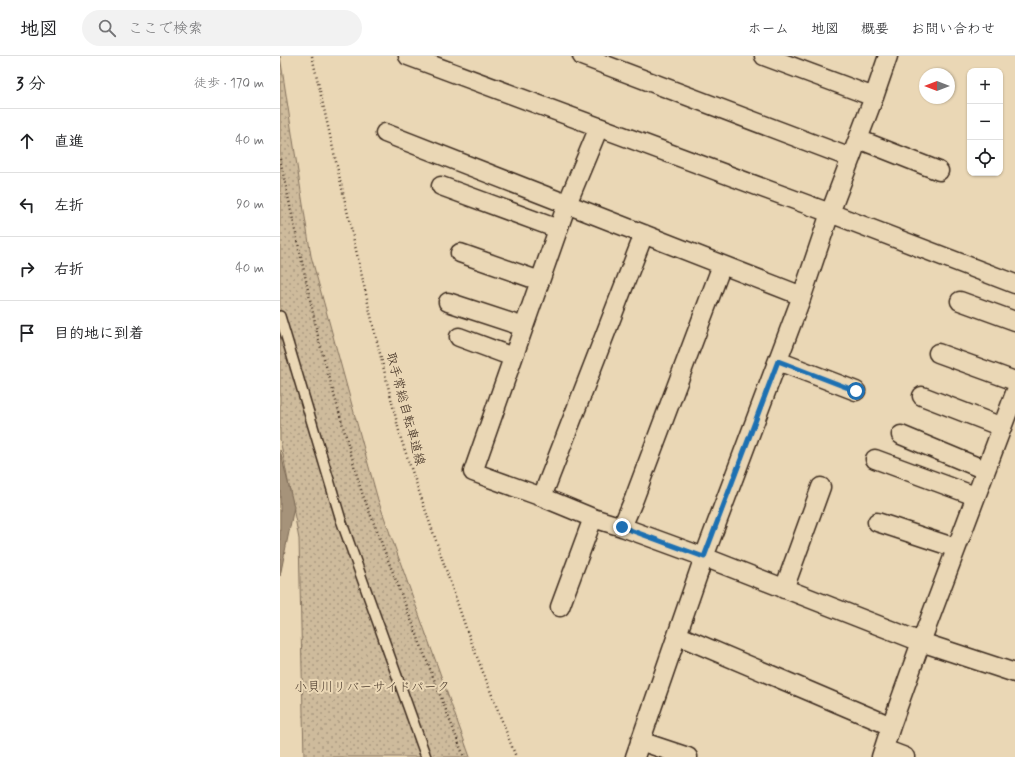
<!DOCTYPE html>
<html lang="ja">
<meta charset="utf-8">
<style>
body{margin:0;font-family:Mynerve,"Klee One",sans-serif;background:#f2f2f2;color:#202124}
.controls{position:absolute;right:12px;top:12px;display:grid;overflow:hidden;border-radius:8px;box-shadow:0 1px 3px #0004}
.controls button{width:36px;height:36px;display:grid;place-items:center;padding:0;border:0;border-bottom:1px solid #e0e0e0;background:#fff;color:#202124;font:20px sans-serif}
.compass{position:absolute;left:639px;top:12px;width:36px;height:36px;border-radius:50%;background:#fff;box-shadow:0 1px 3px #0004;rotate:270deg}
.stop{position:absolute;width:12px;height:12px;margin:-9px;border:3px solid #1f6fb2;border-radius:50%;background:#fff}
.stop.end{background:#1f6fb2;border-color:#fff;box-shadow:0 1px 4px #0008}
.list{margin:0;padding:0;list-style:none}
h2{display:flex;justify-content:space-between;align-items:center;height:52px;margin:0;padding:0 16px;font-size:17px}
h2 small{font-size:13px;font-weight:400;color:#757577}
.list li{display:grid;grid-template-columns:26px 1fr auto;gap:12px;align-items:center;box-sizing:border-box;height:64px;padding:0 16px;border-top:1px solid #e0e0e0}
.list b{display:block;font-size:15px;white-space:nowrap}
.list em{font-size:13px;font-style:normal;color:#757577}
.icon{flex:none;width:22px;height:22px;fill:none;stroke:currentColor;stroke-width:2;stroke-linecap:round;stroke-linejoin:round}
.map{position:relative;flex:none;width:735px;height:701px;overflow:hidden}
header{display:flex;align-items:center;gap:24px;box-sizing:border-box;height:56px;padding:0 20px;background:#fff;border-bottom:1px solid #e0e0e0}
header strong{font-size:19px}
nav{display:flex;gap:22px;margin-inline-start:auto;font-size:14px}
.search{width:280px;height:36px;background:#f2f2f2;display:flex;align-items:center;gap:10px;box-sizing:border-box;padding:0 14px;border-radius:22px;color:#757577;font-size:15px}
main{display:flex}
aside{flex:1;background:#fff}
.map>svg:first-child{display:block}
.park{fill:url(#park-dots);stroke:#84725d}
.water{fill:#a6937a;stroke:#7b6955}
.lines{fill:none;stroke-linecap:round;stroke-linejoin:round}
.lane-casing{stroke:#3b2a1e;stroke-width:12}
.street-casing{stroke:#3b2a1e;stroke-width:21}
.path{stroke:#3b2a1e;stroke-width:2.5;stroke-dasharray:1 3;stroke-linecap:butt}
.lane{stroke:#ead7b5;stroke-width:9}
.street{stroke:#ead7b5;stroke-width:18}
.route{stroke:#1f6fb2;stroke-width:5}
.labels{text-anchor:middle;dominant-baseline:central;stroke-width:4;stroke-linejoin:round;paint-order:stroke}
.street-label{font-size:13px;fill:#3b2a1e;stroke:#ead7b5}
.park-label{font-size:13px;fill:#514031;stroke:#ead7b5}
</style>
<header>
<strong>地図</strong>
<div class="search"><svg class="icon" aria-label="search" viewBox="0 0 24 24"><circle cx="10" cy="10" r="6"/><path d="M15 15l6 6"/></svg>ここで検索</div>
<nav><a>ホーム</a><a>地図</a><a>概要</a><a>お問い合わせ</a></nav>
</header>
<main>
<aside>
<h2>3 分<small>徒歩 · 170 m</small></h2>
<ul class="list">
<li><svg class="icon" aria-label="ahead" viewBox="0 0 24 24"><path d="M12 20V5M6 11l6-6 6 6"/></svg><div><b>直進</b></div><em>40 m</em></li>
<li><svg class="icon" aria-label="left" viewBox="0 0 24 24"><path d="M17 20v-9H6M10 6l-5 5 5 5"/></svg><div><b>左折</b></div><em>90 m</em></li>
<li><svg class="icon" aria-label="right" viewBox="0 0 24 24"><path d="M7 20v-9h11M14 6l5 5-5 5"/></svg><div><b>右折</b></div><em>40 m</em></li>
<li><svg class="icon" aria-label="arrive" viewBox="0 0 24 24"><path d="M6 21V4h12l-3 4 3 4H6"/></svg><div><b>目的地に到着</b></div></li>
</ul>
</aside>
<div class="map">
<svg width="735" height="701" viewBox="0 0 735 701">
<defs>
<pattern id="park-dots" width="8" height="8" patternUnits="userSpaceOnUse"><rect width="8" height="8" fill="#cebb9c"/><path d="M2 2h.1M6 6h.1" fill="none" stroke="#a8987f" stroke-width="1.8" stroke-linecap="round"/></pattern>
</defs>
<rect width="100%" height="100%" fill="#ead7b5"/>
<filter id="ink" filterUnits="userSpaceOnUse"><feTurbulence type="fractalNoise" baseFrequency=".025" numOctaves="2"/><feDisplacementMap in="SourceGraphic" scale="8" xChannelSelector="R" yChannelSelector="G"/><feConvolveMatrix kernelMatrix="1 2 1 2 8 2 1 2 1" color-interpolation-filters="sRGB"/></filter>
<g filter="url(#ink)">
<!-- park -->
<path class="park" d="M 0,0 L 31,200 L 98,444 L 190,701 L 24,701 L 19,483 L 0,383 Z"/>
<!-- water -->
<path class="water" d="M 0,394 L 14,451 L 0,520 Z"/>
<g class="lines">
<defs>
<path id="lane" d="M 0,260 L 61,464 L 146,701"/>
<path id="street" d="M 128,0 L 550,157 L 735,228
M 302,0 L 571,102
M 484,0 L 594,41
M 319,71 L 287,148 L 193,416 L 262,441 L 313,462 L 342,471 L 424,501 L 641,586 L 735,617
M 105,77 L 522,240
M 578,83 L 659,115
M 161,130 L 278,173
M 180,197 L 260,225
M 680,245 L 735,265
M 168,246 L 244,271
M 179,281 L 233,301
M 658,297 L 735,325
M 498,305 L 576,335
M 642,340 L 722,371
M 621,379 L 705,414
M 595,403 L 695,440
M 262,441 L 364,178
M 597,466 L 676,492
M 342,471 L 354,443 L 442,209
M 504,533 L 541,431
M 280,551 L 313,462
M 397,579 L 611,670
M 360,685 L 408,701
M 604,693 L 625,701
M 355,701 L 424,501 L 522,240 L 550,157 L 594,41 L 608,0
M 601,701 L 611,670 L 641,586 L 735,337"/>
</defs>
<!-- lane casing -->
<use href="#lane" class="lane-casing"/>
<!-- street casing -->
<use href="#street" class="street-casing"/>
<!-- path -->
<path class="path" d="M 32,0 L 93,269 L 121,383 L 187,575 L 236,701
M 0,103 L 39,285 L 81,434 L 184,701"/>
<!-- lane -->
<use href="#lane" class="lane"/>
<!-- street -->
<use href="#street" class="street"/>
</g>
</g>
<g class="lines" filter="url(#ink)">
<!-- route -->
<path class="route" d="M 342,471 L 424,501 L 498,305 L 576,335"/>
</g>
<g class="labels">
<!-- street labels -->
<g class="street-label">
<text transform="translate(125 353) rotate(75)">取手常総自転車道線</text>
</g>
<!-- park labels -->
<g class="park-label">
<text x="92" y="631">小貝川リバーサイドパーク</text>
</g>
</g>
</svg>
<div class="controls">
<button>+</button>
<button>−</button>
<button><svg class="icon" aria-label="locate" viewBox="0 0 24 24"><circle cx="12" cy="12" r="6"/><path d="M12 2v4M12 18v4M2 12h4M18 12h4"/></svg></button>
</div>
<svg class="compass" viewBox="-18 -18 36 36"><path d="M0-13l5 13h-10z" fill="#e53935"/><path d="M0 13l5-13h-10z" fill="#757577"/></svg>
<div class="stop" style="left:576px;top:335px"></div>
<div class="stop end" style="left:342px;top:471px"></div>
</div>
</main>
